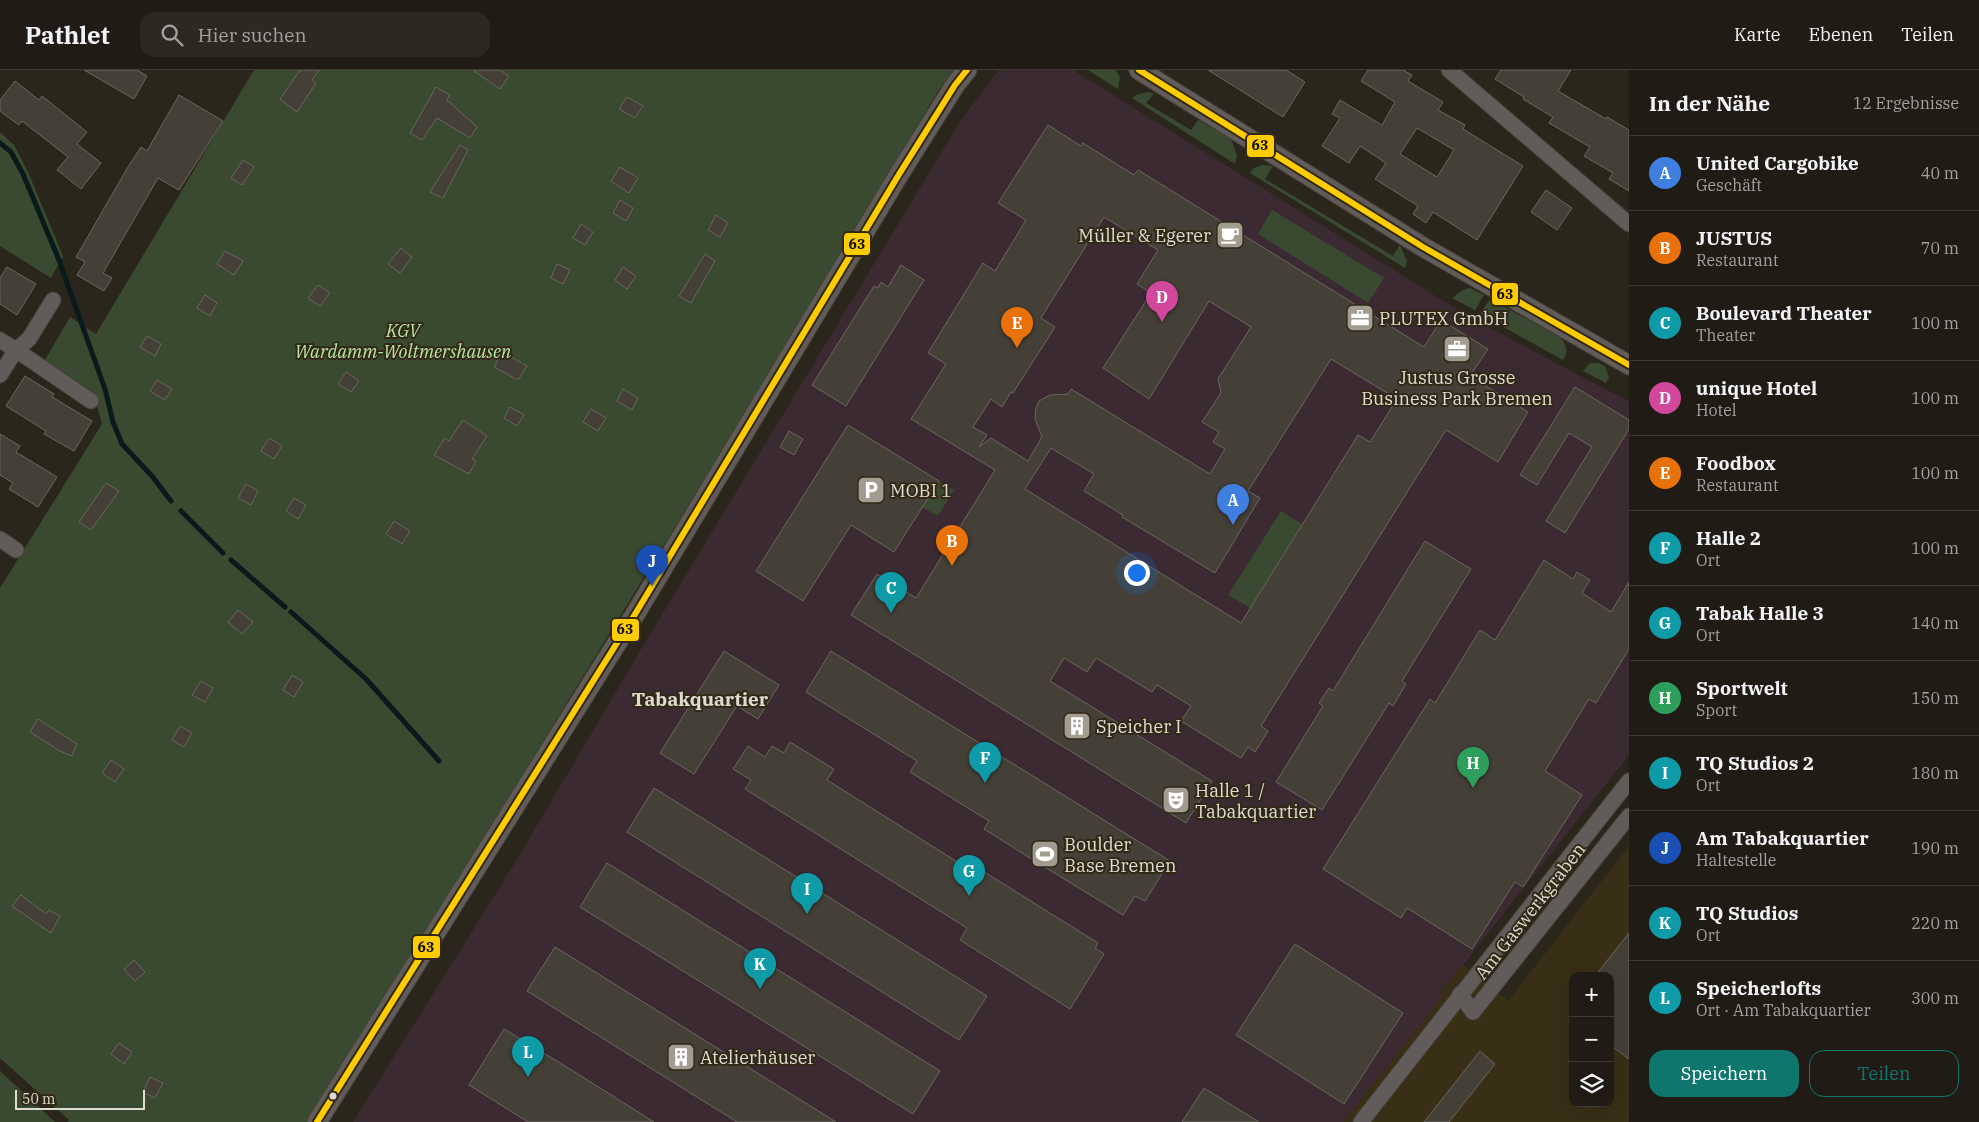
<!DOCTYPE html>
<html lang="de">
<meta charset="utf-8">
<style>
body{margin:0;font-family:"IBM Plex Serif",serif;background:#2d2922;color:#f1f3f6}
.controls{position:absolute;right:15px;bottom:15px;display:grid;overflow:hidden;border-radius:10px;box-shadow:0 5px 20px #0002}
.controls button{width:45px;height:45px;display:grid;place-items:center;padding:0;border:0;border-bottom:1px solid #3d3a34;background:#201c15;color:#f1f3f6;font:25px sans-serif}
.scale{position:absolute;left:15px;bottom:12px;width:130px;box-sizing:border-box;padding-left:5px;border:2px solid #e0dacf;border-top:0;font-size:14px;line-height:18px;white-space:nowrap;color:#e0dacf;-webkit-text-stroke:4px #312916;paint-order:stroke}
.you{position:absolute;left:1136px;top:502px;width:18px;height:18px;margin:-12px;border:4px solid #fff;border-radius:50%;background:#1a73e8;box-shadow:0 0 0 8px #1a73e833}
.badge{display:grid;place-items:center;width:32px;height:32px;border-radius:50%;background:#0f766e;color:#fff;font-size:16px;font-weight:700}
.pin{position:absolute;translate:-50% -41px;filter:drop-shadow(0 1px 2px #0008)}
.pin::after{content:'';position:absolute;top:26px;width:18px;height:15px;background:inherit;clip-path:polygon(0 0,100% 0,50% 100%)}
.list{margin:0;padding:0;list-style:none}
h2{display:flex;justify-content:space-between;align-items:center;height:65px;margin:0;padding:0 20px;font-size:21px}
h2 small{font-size:16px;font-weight:400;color:#a2a1a0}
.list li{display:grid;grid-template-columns:32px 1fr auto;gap:15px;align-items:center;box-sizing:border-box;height:75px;padding:0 20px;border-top:1px solid #3d3a34}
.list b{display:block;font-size:19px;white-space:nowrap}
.list p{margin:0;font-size:16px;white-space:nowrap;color:#a2a1a0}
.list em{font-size:16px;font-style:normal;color:#a2a1a0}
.actions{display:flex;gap:10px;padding:15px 20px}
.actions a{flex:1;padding:11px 0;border:1px solid #0f766e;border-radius:15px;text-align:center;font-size:18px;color:#0f766e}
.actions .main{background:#0f766e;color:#fff}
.icon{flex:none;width:28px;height:28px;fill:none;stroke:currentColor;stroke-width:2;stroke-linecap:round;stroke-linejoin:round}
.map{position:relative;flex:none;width:1629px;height:1052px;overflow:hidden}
header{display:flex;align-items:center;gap:30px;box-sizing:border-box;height:70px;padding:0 25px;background:#201c15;border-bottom:1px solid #3d3a34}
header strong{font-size:24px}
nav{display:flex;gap:28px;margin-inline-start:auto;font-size:18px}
.search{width:350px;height:45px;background:#2d2922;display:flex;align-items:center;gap:12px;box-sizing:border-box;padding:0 18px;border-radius:15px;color:#a2a1a0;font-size:19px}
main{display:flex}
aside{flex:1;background:#201c15}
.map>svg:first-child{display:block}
.commercial{fill:#3b2a32}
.built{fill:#392f17;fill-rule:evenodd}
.green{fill:#3a4a30}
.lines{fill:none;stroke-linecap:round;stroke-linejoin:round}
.stream{stroke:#081a1b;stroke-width:5}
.building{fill:#444038;stroke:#6b675e;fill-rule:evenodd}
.minor-casing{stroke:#46423a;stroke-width:17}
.tertiary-casing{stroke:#46423a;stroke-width:21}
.minor{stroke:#615c59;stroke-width:15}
.tertiary{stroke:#615c59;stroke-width:19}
.bus-1-casing{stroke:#312916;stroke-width:10}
.bus-1{stroke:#fc0;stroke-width:6}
.bus-dot{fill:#e0dacf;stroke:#312916;stroke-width:2}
.labels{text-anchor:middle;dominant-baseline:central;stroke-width:4;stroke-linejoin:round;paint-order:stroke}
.poi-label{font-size:18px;fill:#e0dacf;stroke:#312916;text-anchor:start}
.park-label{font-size:18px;font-style:italic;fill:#b9e5a5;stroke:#312916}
.street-label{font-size:18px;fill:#e0dacf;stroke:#312916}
.neighbourhood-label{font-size:19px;font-weight:bold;fill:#e0dacf;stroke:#312916}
.line-badge{stroke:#312916;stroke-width:2}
.pale-badge-label{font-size:14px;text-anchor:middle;font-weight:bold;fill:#111}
</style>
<header>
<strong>Pathlet</strong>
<div class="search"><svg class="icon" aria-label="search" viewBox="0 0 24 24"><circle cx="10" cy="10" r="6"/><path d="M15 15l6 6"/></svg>Hier suchen</div>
<nav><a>Karte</a><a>Ebenen</a><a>Teilen</a></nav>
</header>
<main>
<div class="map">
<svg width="1629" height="1052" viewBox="0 0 1629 1052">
<rect width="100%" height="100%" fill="#2b261c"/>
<!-- commercial -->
<path class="commercial" d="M 999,0 L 1073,0 L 1458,240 L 1557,294 L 1629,331 L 1629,685 L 1463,895 L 1441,920 L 1443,926 L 1343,1052 L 353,1052 L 516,791 L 643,576 L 961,50 Z"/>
<!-- built -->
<path class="built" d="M 1629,776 L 1629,1052 L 1343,1052 L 1443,926 L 1441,921 L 1463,895 L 1508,931 ZM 1573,906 L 1610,906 L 1610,1033 L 1573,1033 Z"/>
<!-- green -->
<path class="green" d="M 254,0 L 955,0 L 938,21 L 737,356 L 309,1052 L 68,1052 L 69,1050 L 0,988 L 0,518 L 102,354 L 93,322 L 45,290 L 70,247 L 96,264 Z
M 1088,0 L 1115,0 L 1120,7 L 1118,19 Z
M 1148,22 L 1154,24 L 1146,33 L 1191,60 L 1198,50 L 1231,69 L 1237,86 L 1235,94 L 1132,28 L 1136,25 Z
M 0,62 L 14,75 L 28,102 L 63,186 L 51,208 L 0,176 Z
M 1262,95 L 1273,96 L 1265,109 L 1393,186 L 1400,175 L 1407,191 L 1405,198 L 1250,103 L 1254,98 Z
M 1272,140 L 1384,208 L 1368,233 L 1258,164 Z
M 1470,218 L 1484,225 L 1475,240 L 1452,228 L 1462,220 Z
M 1490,229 L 1560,267 C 1566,274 1569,282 1563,290 L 1480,244 Z
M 1590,293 L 1598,293 L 1605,296 L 1609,308 L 1606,313 L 1583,301 Z
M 939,411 L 954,420 L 938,446 L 922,437 Z
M 1281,441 L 1302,454 L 1250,538 L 1228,525 Z
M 0,1001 L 55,1052 L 0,1052 Z"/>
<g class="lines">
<!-- stream -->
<path class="stream" d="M 0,73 L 11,82 L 23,104 L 57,185 L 105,319 L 113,352 L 122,374 L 152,406 L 171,431
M 181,441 L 223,483
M 231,490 L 285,537
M 291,542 L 366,609 L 439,691"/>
</g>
<!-- building -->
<path class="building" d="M 84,0 L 137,0 L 147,6 L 134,29 Z
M 300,0 L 319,0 L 312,10 L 316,13 L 297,42 L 280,29 Z
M 473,0 L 500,0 L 509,6 L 500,19 Z
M 1208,0 L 1286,0 L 1305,12 L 1283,47 Z
M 1368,0 L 1403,0 L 1412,5 L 1408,11 L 1443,32 L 1438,40 L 1465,55 L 1463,59 L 1523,96 L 1477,170 L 1433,142 L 1426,153 L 1413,144 L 1418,136 L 1375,109 L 1386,93 L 1360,76 L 1349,93 L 1322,76 L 1340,48 L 1332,44 L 1340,30 L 1382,55 L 1395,32 L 1361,11 ZM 1417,58 L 1454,80 L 1437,107 L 1400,84 Z
M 1501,0 L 1571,0 L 1558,21 L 1606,49 L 1607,47 L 1629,60 L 1629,121 L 1609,109 L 1613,103 L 1584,86 L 1590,77 L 1549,53 L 1553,47 L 1523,29 L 1524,27 L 1495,9 Z
M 15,11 L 39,30 L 42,26 L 87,62 L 77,74 L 101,93 L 81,119 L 57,100 L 68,87 L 22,51 L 19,55 L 0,41 L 0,30 Z
M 436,17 L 450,25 L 447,30 L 477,57 L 470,68 L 437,48 L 422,70 L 410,63 Z
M 179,25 L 223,51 L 179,120 L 158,108 L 103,203 L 112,208 L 104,221 L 77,205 L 85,192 L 76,187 L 128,97 L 141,77 L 147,81 Z
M 627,27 L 643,36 L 635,48 L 619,39 Z
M 1048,55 L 1081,76 L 1083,73 L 1134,105 L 1138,100 L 1424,277 L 1441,250 L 1488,279 L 1470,306 L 1528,342 L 1498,392 L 1446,360 L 1261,656 L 1268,661 L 1255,682 L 1248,677 L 1241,688 L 1181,651 L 1191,636 L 1157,615 L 1152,622 L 1096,588 L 1087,602 L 1064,588 L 1050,611 L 1212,711 L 1186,753 L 851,545 L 877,504 L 916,528 L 995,400 L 911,349 L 946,294 L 928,283 L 983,193 L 995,201 L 1026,150 L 998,133 ZM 1104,147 L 1158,180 L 1137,214 L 1151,223 L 1103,298 L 1149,329 L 1209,231 L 1251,257 L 1218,309 L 1221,323 L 1202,352 L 1219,362 L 1213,372 L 1225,379 L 1210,404 L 1071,319 L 1068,324 L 1050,325 L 1039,331 L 1036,338 L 1035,349 L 1042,367 L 1028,391 L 991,368 L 979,377 L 987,365 L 973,357 L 991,329 L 1002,337 L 1011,322 L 1013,323 L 1055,257 L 1041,248 ZM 1331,289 L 1397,329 L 1370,372 L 1358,365 L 1241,553 L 1025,419 L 1051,378 L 1094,404 L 1084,421 L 1123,445 L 1122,447 L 1215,503 L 1260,428 L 1248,421 Z
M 460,75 L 468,80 L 443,128 L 430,122 Z
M 243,90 L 254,97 L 242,115 L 231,108 Z
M 620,97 L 638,108 L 629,123 L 611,111 Z
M 1546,120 L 1572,138 L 1557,160 L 1531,142 Z
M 620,130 L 633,138 L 626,151 L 613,143 Z
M 716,145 L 728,153 L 720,167 L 708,160 Z
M 581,154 L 593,162 L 585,175 L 573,168 Z
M 401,178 L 412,187 L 400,203 L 388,194 Z
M 225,181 L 243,191 L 234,205 L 217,194 Z
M 705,184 L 715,191 L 691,233 L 679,226 Z
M 557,194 L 570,200 L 563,214 L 551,208 Z
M 901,195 L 924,210 L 846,336 L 812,315 L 874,216 L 878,218 L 881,212 L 888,217 Z
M 7,197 L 36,214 L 17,245 L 0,234 L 0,208 Z
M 623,197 L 636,206 L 627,219 L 615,210 Z
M 318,215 L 330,223 L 320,236 L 308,228 Z
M 205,225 L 217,233 L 210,246 L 197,238 Z
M 147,266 L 161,274 L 155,286 L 140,277 Z
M 502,282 L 527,296 L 518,310 L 494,297 Z
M 346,302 L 359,311 L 351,322 L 338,314 Z
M 25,306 L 54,324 L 52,327 L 92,351 L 74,381 L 44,364 L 46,361 L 6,336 Z
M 157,310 L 172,319 L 165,330 L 150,321 Z
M 1575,317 L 1629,350 L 1629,359 L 1565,463 L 1546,451 L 1592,377 L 1569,363 L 1537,415 L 1520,405 Z
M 623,319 L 638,328 L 632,340 L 617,331 Z
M 510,337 L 524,345 L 517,356 L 504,348 Z
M 591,339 L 606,348 L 598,361 L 583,352 Z
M 463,350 L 487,366 L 472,389 L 476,391 L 469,404 L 434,385 L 445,368 L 449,371 Z
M 848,355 L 939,411 L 894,482 L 851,455 L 803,531 L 756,501 Z
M 789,361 L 803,369 L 794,385 L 780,377 Z
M 0,364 L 20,376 L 16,382 L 57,407 L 38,437 L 9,419 L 13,413 L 0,405 Z
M 269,368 L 282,376 L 274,389 L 261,381 Z
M 106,413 L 119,421 L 91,460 L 79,452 Z
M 246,414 L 258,421 L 251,435 L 238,428 Z
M 294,428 L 306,435 L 298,449 L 286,441 Z
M 394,451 L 410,461 L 402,474 L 386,464 Z
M 1425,471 L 1471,499 L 1402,611 L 1406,614 L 1393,636 L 1389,633 L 1322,740 L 1276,712 L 1323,636 L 1319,633 L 1329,618 L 1333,621 Z
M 1544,490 L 1573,509 L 1577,502 L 1590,510 L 1582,523 L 1611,542 L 1629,512 L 1629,579 L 1596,633 L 1589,629 L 1545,701 L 1582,725 L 1523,817 L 1515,812 L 1472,879 L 1407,838 L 1401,848 L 1323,799 L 1430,629 L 1435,633 L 1480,560 L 1495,570 Z
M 238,540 L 253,552 L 242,564 L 228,552 Z
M 724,581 L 779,615 L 758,649 L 737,636 L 694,704 L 660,683 Z
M 831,581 L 1170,791 L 1145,831 L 1135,826 L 1123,845 L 1030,788 L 984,759 L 989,751 L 910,702 L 917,691 L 806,622 Z
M 292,605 L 303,612 L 294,627 L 283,620 Z
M 201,611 L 213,618 L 205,632 L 192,625 Z
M 38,649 L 77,674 L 72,686 L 60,681 L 30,662 Z
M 180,656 L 192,663 L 184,677 L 172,670 Z
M 790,672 L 834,699 L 827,710 L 959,793 L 962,788 L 1098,873 L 1095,878 L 1104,884 L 1070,939 L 960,870 L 967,858 L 745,719 L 751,710 L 733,699 L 748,676 L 765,687 L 772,676 L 784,683 Z
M 111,690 L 124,699 L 115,712 L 102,703 Z
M 654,718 L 987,926 L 959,970 L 627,762 Z
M 607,793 L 940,1001 L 913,1044 L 580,837 Z
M 21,825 L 46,844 L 49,840 L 60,846 L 51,863 L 12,836 Z
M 1629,863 L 1629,989 L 1610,975 L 1610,906 L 1595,906 Z
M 1295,874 L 1403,943 L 1344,1034 L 1236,965 Z
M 555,877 L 836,1052 L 737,1052 L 527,921 Z
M 134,890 L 145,902 L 135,911 L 124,899 Z
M 504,959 L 570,999 L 654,1052 L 528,1052 L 469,1015 Z
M 119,973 L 132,982 L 124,994 L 111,984 Z
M 1480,981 L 1495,994 L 1449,1052 L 1424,1052 Z
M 150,1007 L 163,1013 L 155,1028 L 143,1022 Z
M 1204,1018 L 1259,1052 L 1182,1052 Z"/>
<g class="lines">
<defs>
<path id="minor" d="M 1449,0 L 1629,154
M 53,230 L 29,269 L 16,280 L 91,331
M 0,270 L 16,280 L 0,305
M 0,469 L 16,480
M 1460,924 L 1473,942 L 1629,746
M 1361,1052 L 1629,711"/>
<path id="tertiary" d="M 1139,0 L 1423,177 L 1629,295
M 317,1052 L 637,541 L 898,106 L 955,15 L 967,0"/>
</defs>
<!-- minor casing -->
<use href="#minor" class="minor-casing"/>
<!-- tertiary casing -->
<use href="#tertiary" class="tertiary-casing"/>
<!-- minor -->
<use href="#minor" class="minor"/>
<!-- tertiary -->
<use href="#tertiary" class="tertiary"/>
<defs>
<path id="bus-1" d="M 1139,0 L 1423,177 L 1629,295
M 317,1052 L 637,541 L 898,106 L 955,15 L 967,0"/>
</defs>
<!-- bus-1 casing -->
<use href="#bus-1" class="bus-1-casing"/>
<!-- bus-1 -->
<use href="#bus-1" class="bus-1"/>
</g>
<!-- icons -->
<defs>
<symbol id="cafe-square" viewBox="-11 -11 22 22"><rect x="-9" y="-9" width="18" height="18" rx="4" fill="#a19b90" stroke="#312916"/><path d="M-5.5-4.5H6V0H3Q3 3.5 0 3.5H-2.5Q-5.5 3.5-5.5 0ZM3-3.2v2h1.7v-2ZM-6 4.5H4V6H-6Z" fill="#fff"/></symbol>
<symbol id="office-square" viewBox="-11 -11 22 22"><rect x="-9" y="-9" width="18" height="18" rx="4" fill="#a19b90" stroke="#312916"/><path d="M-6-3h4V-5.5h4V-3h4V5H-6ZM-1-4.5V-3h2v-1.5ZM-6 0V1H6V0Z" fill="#fff"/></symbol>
<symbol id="parking-square" viewBox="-11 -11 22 22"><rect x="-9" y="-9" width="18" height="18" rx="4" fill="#a19b90" stroke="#312916"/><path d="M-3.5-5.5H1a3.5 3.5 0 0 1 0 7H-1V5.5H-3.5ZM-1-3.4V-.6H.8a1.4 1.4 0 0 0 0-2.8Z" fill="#fff"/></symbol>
<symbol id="building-square" viewBox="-11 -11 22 22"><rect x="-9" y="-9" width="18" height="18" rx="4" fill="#a19b90" stroke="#312916"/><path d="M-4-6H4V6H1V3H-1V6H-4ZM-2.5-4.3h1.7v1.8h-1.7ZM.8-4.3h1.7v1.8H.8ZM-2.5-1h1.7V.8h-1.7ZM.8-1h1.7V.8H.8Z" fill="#fff"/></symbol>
<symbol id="theatre-square" viewBox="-11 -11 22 22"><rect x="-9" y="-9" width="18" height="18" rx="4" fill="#a19b90" stroke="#312916"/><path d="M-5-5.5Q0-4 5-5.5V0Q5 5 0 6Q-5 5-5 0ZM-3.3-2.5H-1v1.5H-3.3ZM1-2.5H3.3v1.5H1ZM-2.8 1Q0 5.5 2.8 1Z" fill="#fff"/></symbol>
<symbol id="stadium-square" viewBox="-11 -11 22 22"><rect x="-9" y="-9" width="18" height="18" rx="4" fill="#a19b90" stroke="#312916"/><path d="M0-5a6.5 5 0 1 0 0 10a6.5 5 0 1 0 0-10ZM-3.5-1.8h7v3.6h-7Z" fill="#fff"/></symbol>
</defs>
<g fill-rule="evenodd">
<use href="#cafe-square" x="1214" y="149" width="32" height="32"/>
<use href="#office-square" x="1344" y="232" width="32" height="32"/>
<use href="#office-square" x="1441" y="263" width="32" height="32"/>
<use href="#parking-square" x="855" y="404" width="32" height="32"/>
<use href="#building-square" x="1061" y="640" width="32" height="32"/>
<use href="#theatre-square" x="1160" y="714" width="32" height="32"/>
<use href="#stadium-square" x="1029" y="768" width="32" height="32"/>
<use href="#building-square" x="665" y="971" width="32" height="32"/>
</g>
<!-- markers -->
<circle class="bus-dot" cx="333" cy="1026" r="4.5"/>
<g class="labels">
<!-- poi labels -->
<g class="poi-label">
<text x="1211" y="165" text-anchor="end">Müller &amp; Egerer</text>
<text x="1379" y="248">PLUTEX GmbH</text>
<text x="1457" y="307" text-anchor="middle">Justus Grosse<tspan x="1457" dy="21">Business Park Bremen</tspan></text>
<text x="890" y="420">MOBI 1</text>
<text x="1096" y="656">Speicher I</text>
<text x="1195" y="720">Halle 1 /<tspan x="1195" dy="21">Tabakquartier</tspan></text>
<text x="1064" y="774">Boulder<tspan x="1064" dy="21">Base Bremen</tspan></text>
<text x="700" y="987">Atelierhäuser</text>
</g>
<!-- park labels -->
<g class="park-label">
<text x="403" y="260">KGV<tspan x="403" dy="21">Wardamm-Woltmershausen</tspan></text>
</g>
<!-- street labels -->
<g class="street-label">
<text transform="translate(1530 841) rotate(-52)">Am Gaswerkgraben</text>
</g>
<!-- neighbourhood labels -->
<g class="neighbourhood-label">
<text x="700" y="629">Tabakquartier</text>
</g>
</g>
<g class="line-badge">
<rect x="1246" y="64" width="29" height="24" rx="5" fill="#fc0"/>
<rect x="843" y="162" width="28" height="24" rx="5" fill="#fc0"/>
<rect x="1491" y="212" width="28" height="24" rx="5" fill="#fc0"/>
<rect x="611" y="548" width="29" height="24" rx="5" fill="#fc0"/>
<rect x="412" y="865" width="29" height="24" rx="5" fill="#fc0"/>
</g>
<g class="pale-badge-label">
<text x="1260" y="80">63</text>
<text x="857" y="179">63</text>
<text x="1505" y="229">63</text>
<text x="625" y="564">63</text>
<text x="426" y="882">63</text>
</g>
</svg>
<div class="controls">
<button>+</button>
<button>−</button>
<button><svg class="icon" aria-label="layers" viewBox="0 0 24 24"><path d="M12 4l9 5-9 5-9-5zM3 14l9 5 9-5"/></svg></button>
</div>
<div class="scale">50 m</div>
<div class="you"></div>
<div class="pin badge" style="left:1233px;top:455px;background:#3f7fe0">A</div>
<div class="pin badge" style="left:952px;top:496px;background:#e8710a">B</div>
<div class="pin badge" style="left:891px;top:543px;background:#0f9aa8">C</div>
<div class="pin badge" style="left:1162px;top:252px;background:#d1479c">D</div>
<div class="pin badge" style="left:1017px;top:278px;background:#e8710a">E</div>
<div class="pin badge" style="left:985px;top:713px;background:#0f9aa8">F</div>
<div class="pin badge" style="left:969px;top:826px;background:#0f9aa8">G</div>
<div class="pin badge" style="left:1473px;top:718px;background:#2e9e5b">H</div>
<div class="pin badge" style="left:807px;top:844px;background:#0f9aa8">I</div>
<div class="pin badge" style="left:652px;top:516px;background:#1a4fb4">J</div>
<div class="pin badge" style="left:760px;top:919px;background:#0f9aa8">K</div>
<div class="pin badge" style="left:528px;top:1007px;background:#0f9aa8">L</div>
</div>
<aside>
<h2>In der Nähe<small>12 Ergebnisse</small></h2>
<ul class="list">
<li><span class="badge" style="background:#3f7fe0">A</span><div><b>United Cargobike</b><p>Geschäft</p></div><em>40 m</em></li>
<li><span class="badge" style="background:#e8710a">B</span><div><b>JUSTUS</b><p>Restaurant</p></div><em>70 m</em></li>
<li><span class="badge" style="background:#0f9aa8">C</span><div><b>Boulevard Theater</b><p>Theater</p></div><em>100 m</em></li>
<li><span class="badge" style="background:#d1479c">D</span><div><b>unique Hotel</b><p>Hotel</p></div><em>100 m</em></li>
<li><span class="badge" style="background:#e8710a">E</span><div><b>Foodbox</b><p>Restaurant</p></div><em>100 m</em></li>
<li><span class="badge" style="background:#0f9aa8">F</span><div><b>Halle 2</b><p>Ort</p></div><em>100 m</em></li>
<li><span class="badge" style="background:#0f9aa8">G</span><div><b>Tabak Halle 3</b><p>Ort</p></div><em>140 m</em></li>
<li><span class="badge" style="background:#2e9e5b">H</span><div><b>Sportwelt</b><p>Sport</p></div><em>150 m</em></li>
<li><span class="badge" style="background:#0f9aa8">I</span><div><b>TQ Studios 2</b><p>Ort</p></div><em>180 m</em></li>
<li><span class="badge" style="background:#1a4fb4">J</span><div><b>Am Tabakquartier</b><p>Haltestelle</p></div><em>190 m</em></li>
<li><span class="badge" style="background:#0f9aa8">K</span><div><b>TQ Studios</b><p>Ort</p></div><em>220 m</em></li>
<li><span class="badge" style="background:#0f9aa8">L</span><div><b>Speicherlofts</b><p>Ort · Am Tabakquartier</p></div><em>300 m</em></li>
</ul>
<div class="actions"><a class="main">Speichern</a><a>Teilen</a></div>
</aside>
</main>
